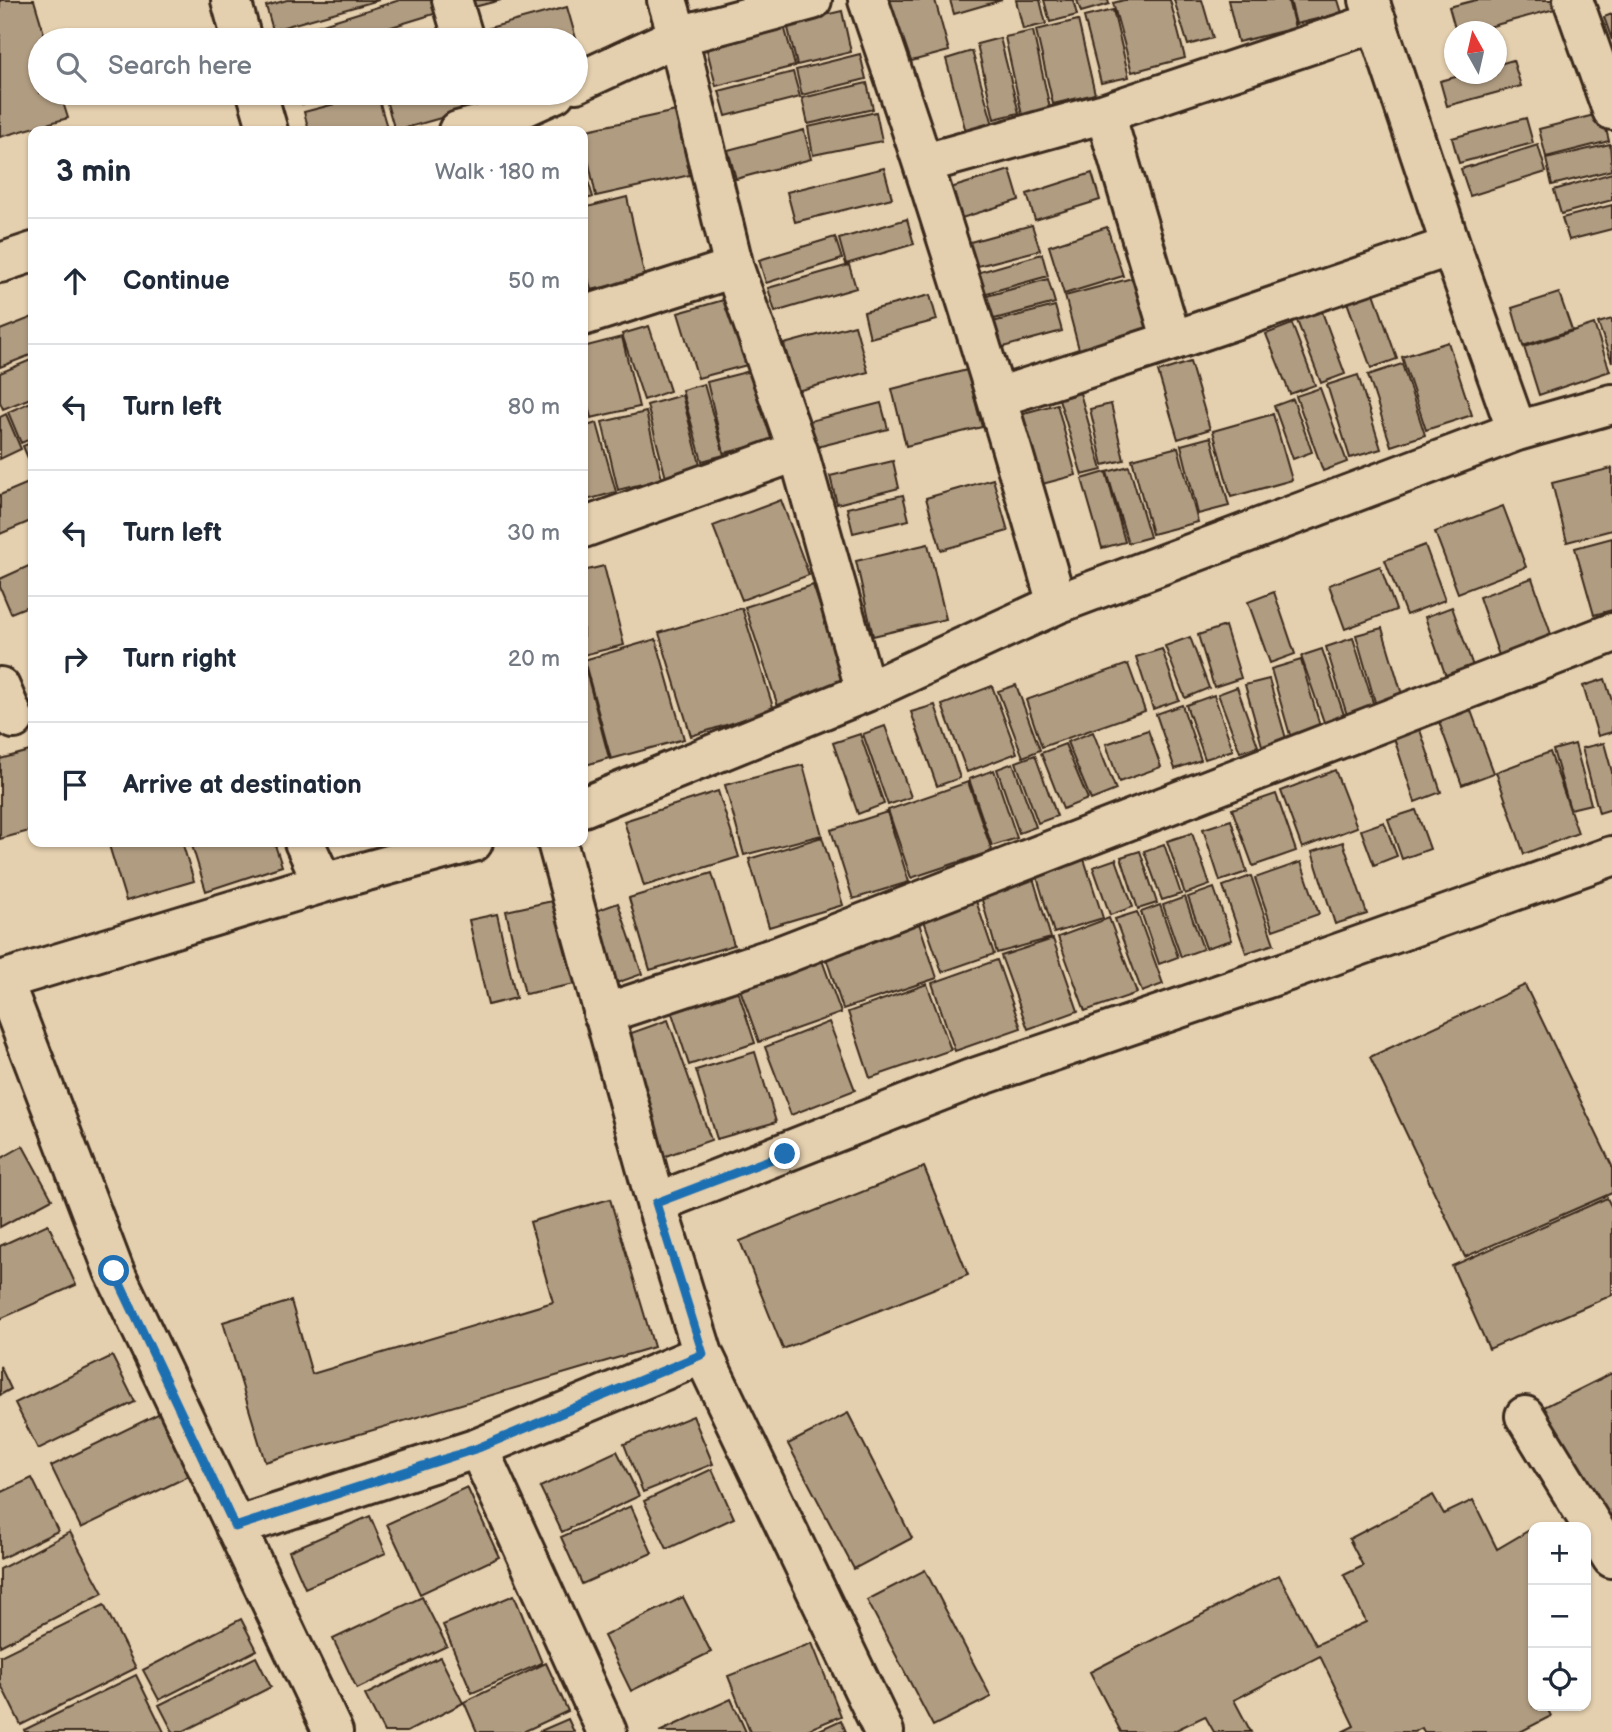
<!DOCTYPE html>
<meta charset="utf-8">
<style>
body{margin:0;font-family:"Balsamiq Sans",sans-serif;background:#f6f6f7;color:#1f2937}
.controls{position:absolute;right:21px;bottom:21px;display:grid;overflow:hidden;border-radius:14px;box-shadow:0 2px 5px #0004}
.controls button{width:63px;height:63px;display:grid;place-items:center;padding:0;border:0;border-bottom:2px solid #e0e1e3;background:#fff;color:#1f2937;font:35px sans-serif}
.compass{position:absolute;left:1444px;top:21px;width:63px;height:63px;border-radius:50%;background:#fff;box-shadow:0 2px 5px #0004;rotate:352deg}
.stop{position:absolute;width:21px;height:21px;margin:-16px;border:5px solid #1f6fb2;border-radius:50%;background:#fff}
.stop.end{background:#1f6fb2;border-color:#fff;box-shadow:0 2px 7px #0008}
.list{margin:0;padding:0;list-style:none}
h2{display:flex;justify-content:space-between;align-items:center;height:91px;margin:0;padding:0 28px;font-size:30px}
h2 small{font-size:23px;font-weight:400;color:#747a83}
.list li{display:grid;grid-template-columns:46px 1fr auto;gap:21px;align-items:center;box-sizing:border-box;height:126px;padding:0 28px;border-top:2px solid #e0e1e3}
.list b{display:block;font-size:26px;white-space:nowrap}
.list em{font-size:23px;font-style:normal;color:#747a83}
.icon{flex:none;width:38px;height:38px;fill:none;stroke:currentColor;stroke-width:2;stroke-linecap:round;stroke-linejoin:round}
.map{position:relative;flex:none;width:1612px;height:1732px;overflow:hidden}
.search{position:absolute;background:#fff;box-shadow:0 2px 5px #0004;left:28px;top:28px;width:560px;height:77px;display:flex;align-items:center;gap:18px;box-sizing:border-box;padding:0 24px;border-radius:38px;color:#747a83;font-size:26px}
.panel{position:absolute;background:#fff;box-shadow:0 2px 5px #0004;left:28px;top:126px;width:560px;height:721px;border-radius:14px}
.map>svg:first-child{display:block}
.building{fill:#b09c81;stroke:#3b2a1e;stroke-width:2}
.lines{fill:none;stroke-linecap:round;stroke-linejoin:round}
.minor-casing{stroke:#3b2a1e;stroke-width:44}
.minor{stroke:#e4cfae;stroke-width:38}
.route{stroke:#1f6fb2;stroke-width:9}
</style>
<div class="map">
<svg width="1612" height="1732" viewBox="0 0 1612 1732">
<rect width="100%" height="100%" fill="#e4cfae"/>
<filter id="ink" filterUnits="userSpaceOnUse"><feTurbulence type="fractalNoise" baseFrequency=".0143" numOctaves="2"/><feDisplacementMap in="SourceGraphic" scale="14" xChannelSelector="R" yChannelSelector="G"/><feConvolveMatrix kernelMatrix="1 2 1 2 8 2 1 2 1" color-interpolation-filters="sRGB"/></filter>
<g filter="url(#ink)">
<!-- building -->
<path class="building" d="M 0,0 L 34,0 L 46,40 L 40,40 L 40,93 L 60,93 L 68,118 L 0,137 Z
M 287,0 L 379,0 L 273,30 L 266,6 Z
M 400,0 L 433,0 L 437,13 L 349,40 L 285,40 L 284,36 Z
M 472,0 L 501,0 L 474,7 Z
M 887,0 L 935,0 L 949,51 L 904,63 Z
M 950,0 L 1002,0 L 954,14 Z
M 1016,0 L 1040,0 L 1046,24 L 1023,29 Z
M 1044,0 L 1073,0 L 1077,15 L 1050,22 Z
M 1077,0 L 1108,0 L 1109,4 L 1081,12 Z
M 1124,0 L 1170,0 L 1185,58 L 1132,72 L 1113,3 Z
M 1174,0 L 1202,0 L 1213,38 L 1188,45 Z
M 1228,0 L 1288,0 L 1295,28 L 1238,42 Z
M 1290,0 L 1338,0 L 1342,13 L 1296,24 Z
M 1476,0 L 1560,0 L 1562,7 L 1470,32 L 1456,32 L 1449,7 Z
M 567,7 L 581,56 L 576,57 L 576,40 L 492,40 L 489,28 Z
M 1113,10 L 1129,77 L 1101,83 L 1084,17 Z
M 842,11 L 851,52 L 797,65 L 787,24 Z
M 1612,14 L 1612,40 L 1604,17 Z
M 1078,20 L 1095,94 L 1053,104 L 1036,30 Z
M 783,22 L 795,66 L 716,86 L 705,42 Z
M 1033,31 L 1050,108 L 1022,115 L 1005,37 Z
M 1000,38 L 1019,113 L 994,119 L 977,44 Z
M 972,51 L 993,125 L 966,132 L 946,59 Z
M 860,54 L 866,79 L 802,95 L 796,70 Z
M 1513,60 L 1521,86 L 1447,106 L 1440,81 L 1467,74 L 1496,74 L 1496,65 Z
M 793,72 L 800,97 L 726,116 L 719,91 Z
M 867,83 L 873,109 L 808,124 L 802,98 Z
M 298,93 L 343,93 L 302,104 Z
M 377,93 L 388,131 L 309,131 L 304,112 Z
M 384,93 L 457,93 L 462,112 L 395,131 Z
M 676,111 L 690,175 L 596,196 L 582,131 Z
M 876,112 L 882,141 L 813,155 L 808,127 Z
M 1602,113 L 1609,141 L 1546,157 L 1539,129 Z
M 1526,118 L 1533,143 L 1459,163 L 1452,138 Z
M 804,130 L 811,159 L 736,179 L 728,150 Z
M 1610,144 L 1612,170 L 1552,185 L 1546,159 Z
M 1538,145 L 1546,172 L 1470,196 L 1461,169 Z
M 583,165 L 593,197 L 583,200 Z
M 884,168 L 892,198 L 795,222 L 787,192 Z
M 1010,170 L 1019,200 L 952,221 L 944,190 Z
M 1092,173 L 1100,200 L 1035,220 L 1027,194 Z
M 1612,173 L 1612,200 L 1561,214 L 1554,190 Z
M 627,197 L 645,278 L 591,290 L 583,257 L 583,208 Z
M 1612,205 L 1612,229 L 1569,240 L 1562,218 Z
M 907,219 L 914,244 L 846,264 L 839,239 Z
M 1032,225 L 1040,250 L 970,268 L 963,244 Z
M 1107,227 L 1123,276 L 1064,294 L 1049,246 Z
M 835,237 L 842,259 L 766,283 L 759,260 Z
M 1042,254 L 1048,276 L 976,296 L 970,275 Z
M 849,265 L 856,288 L 775,312 L 768,288 Z
M 1136,277 L 1151,335 L 1080,353 L 1065,296 Z
M 1048,279 L 1055,303 L 983,322 L 976,299 Z
M 1374,293 L 1397,359 L 1371,368 L 1347,302 Z
M 1559,293 L 1572,330 L 1523,346 L 1512,308 Z
M 930,295 L 937,320 L 870,338 L 864,312 Z
M 727,299 L 747,365 L 698,378 L 678,313 Z
M 1055,306 L 1062,331 L 992,350 L 985,324 Z
M 1321,309 L 1345,374 L 1321,383 L 1296,318 Z
M 33,317 L 33,354 L 0,367 L 0,330 Z
M 1612,319 L 1612,362 L 1598,323 Z
M 1292,324 L 1315,385 L 1290,394 L 1266,334 Z
M 1594,324 L 1610,371 L 1539,395 L 1524,347 Z
M 855,325 L 868,372 L 797,391 L 784,344 Z
M 649,326 L 670,391 L 644,400 L 622,334 Z
M 622,337 L 639,407 L 591,418 L 583,386 L 583,347 Z
M 1448,342 L 1472,415 L 1426,430 L 1402,357 Z
M 33,359 L 33,397 L 3,409 L 0,402 L 0,373 Z
M 1190,362 L 1210,429 L 1178,439 L 1158,372 Z
M 1402,364 L 1425,435 L 1391,446 L 1368,375 Z
M 754,370 L 772,442 L 724,453 L 707,382 Z
M 967,370 L 982,427 L 906,446 L 892,389 Z
M 1358,375 L 1381,449 L 1350,458 L 1327,385 Z
M 704,384 L 724,455 L 702,461 L 682,390 Z
M 1320,388 L 1347,462 L 1323,471 L 1296,396 Z
M 1080,393 L 1102,470 L 1082,475 L 1059,399 Z
M 682,395 L 701,468 L 666,478 L 647,405 Z
M 583,398 L 588,420 L 583,421 Z
M 1293,399 L 1312,452 L 1293,459 L 1274,406 Z
M 33,401 L 33,438 L 21,443 L 8,412 Z
M 881,403 L 888,429 L 817,447 L 810,421 Z
M 1057,404 L 1076,475 L 1031,487 L 1013,416 Z
M 1111,404 L 1124,460 L 1103,465 L 1090,409 Z
M 646,412 L 662,479 L 618,490 L 602,422 Z
M 6,414 L 21,449 L 0,459 L 0,417 Z
M 1273,414 L 1292,480 L 1231,497 L 1213,431 Z
M 597,423 L 616,492 L 583,501 L 583,427 Z
M 1211,437 L 1229,506 L 1198,514 L 1181,445 Z
M 33,442 L 33,470 L 23,446 Z
M 1178,447 L 1198,522 L 1152,534 L 1132,459 Z
M 893,461 L 899,488 L 837,504 L 830,476 Z
M 1129,466 L 1150,537 L 1128,543 L 1107,472 Z
M 1612,468 L 1612,530 L 1567,542 L 1552,483 Z
M 1106,472 L 1125,542 L 1102,548 L 1082,479 Z
M 993,479 L 1008,531 L 941,550 L 926,498 Z
M 33,481 L 33,520 L 0,534 L 0,495 Z
M 903,495 L 909,520 L 853,533 L 847,508 Z
M 781,500 L 809,575 L 742,600 L 713,526 Z
M 1503,506 L 1526,567 L 1458,593 L 1435,532 Z
M 1612,538 L 1612,610 L 1594,615 L 1575,548 Z
M 928,544 L 946,619 L 873,636 L 856,561 Z
M 1425,545 L 1445,600 L 1406,615 L 1385,560 Z
M 33,564 L 33,604 L 11,613 L 0,587 L 0,579 Z
M 604,566 L 624,645 L 583,655 L 583,571 Z
M 1380,566 L 1396,610 L 1345,629 L 1329,585 Z
M 1532,578 L 1555,646 L 1502,664 L 1479,597 Z
M 813,585 L 847,687 L 779,709 L 745,607 Z
M 1274,592 L 1295,654 L 1270,663 L 1248,602 Z
M 1452,607 L 1475,672 L 1448,682 L 1425,617 Z
M 742,608 L 774,710 L 691,736 L 659,633 Z
M 1225,626 L 1241,678 L 1214,687 L 1198,635 Z
M 1382,628 L 1404,701 L 1377,709 L 1356,635 Z
M 1190,637 L 1209,688 L 1185,698 L 1165,646 Z
M 1353,638 L 1374,706 L 1347,715 L 1326,647 Z
M 656,639 L 684,739 L 611,759 L 584,660 Z
M 1162,649 L 1179,700 L 1153,709 L 1136,657 Z
M 1322,649 L 1345,718 L 1325,725 L 1301,656 Z
M 1301,660 L 1322,733 L 1292,742 L 1271,669 Z
M 1128,664 L 1145,711 L 1042,747 L 1026,700 Z
M 583,667 L 585,667 L 609,758 L 583,766 Z
M 1269,679 L 1287,742 L 1263,749 L 1245,685 Z
M 1605,679 L 1612,701 L 1612,732 L 1598,736 L 1583,686 Z
M 1016,685 L 1040,750 L 1023,757 L 998,691 Z
M 992,686 L 1017,753 L 967,772 L 942,705 Z
M 1237,687 L 1258,746 L 1240,752 L 1218,694 Z
M 1214,695 L 1233,750 L 1205,759 L 1186,705 Z
M 935,705 L 960,778 L 937,786 L 911,712 Z
M 1182,705 L 1201,760 L 1175,769 L 1156,714 Z
M 1470,708 L 1494,773 L 1462,785 L 1438,719 Z
M 1418,724 L 1441,792 L 1415,802 L 1392,732 Z
M 885,726 L 911,797 L 888,805 L 863,734 Z
M 1148,730 L 1161,767 L 1119,782 L 1106,744 Z
M 1093,732 L 1116,790 L 1091,800 L 1067,742 Z
M 860,734 L 884,804 L 858,814 L 833,743 Z
M 1604,743 L 1612,772 L 1612,809 L 1599,813 L 1582,748 Z
M 1065,744 L 1088,799 L 1063,809 L 1041,753 Z
M 1575,744 L 1591,804 L 1570,809 L 1553,750 Z
M 33,750 L 33,830 L 0,839 L 0,759 Z
M 1550,752 L 1578,833 L 1524,854 L 1496,772 Z
M 1035,755 L 1057,816 L 1038,823 L 1016,762 Z
M 1013,763 L 1036,827 L 1019,833 L 997,769 Z
M 803,765 L 822,835 L 744,855 L 725,785 Z
M 994,770 L 1017,838 L 992,846 L 969,779 Z
M 1335,770 L 1357,827 L 1302,848 L 1281,791 Z
M 968,782 L 992,851 L 911,878 L 888,810 Z
M 718,791 L 739,857 L 644,886 L 624,821 Z
M 1276,794 L 1296,851 L 1253,866 L 1232,809 Z
M 1416,810 L 1430,849 L 1402,859 L 1388,819 Z
M 887,812 L 909,882 L 853,899 L 831,830 Z
M 1231,820 L 1247,872 L 1220,881 L 1203,829 Z
M 1384,822 L 1397,856 L 1374,865 L 1361,830 Z
M 1192,833 L 1210,885 L 1185,894 L 1167,841 Z
M 822,837 L 843,905 L 769,927 L 749,859 Z
M 108,842 L 182,842 L 194,881 L 126,901 Z
M 191,842 L 274,842 L 282,866 L 206,891 Z
M 1343,842 L 1367,914 L 1335,924 L 1312,852 Z
M 1164,844 L 1181,894 L 1162,900 L 1144,851 Z
M 1140,851 L 1157,903 L 1138,909 L 1121,857 Z
M 1084,859 L 1103,918 L 1054,933 L 1036,874 Z
M 1116,859 L 1133,907 L 1110,915 L 1093,867 Z
M 1301,862 L 1319,914 L 1273,930 L 1255,878 Z
M 1031,871 L 1051,938 L 997,953 L 978,886 Z
M 712,873 L 734,945 L 650,970 L 629,898 Z
M 1251,876 L 1274,944 L 1246,953 L 1223,886 Z
M 1214,888 L 1232,940 L 1206,948 L 1188,897 Z
M 974,895 L 994,954 L 942,972 L 921,912 Z
M 1185,897 L 1203,949 L 1181,957 L 1163,905 Z
M 557,900 L 575,984 L 525,994 L 506,911 Z
M 618,903 L 642,974 L 611,985 L 587,914 Z
M 1160,905 L 1178,957 L 1159,964 L 1141,912 Z
M 1137,912 L 1163,984 L 1142,992 L 1115,919 Z
M 497,914 L 516,998 L 488,1005 L 469,920 Z
M 916,914 L 937,978 L 843,1009 L 822,946 Z
M 1109,918 L 1137,993 L 1085,1011 L 1058,937 Z
M 1053,939 L 1078,1011 L 1028,1029 L 1001,956 Z
M 818,949 L 841,1013 L 759,1042 L 736,978 Z
M 997,960 L 1021,1028 L 955,1051 L 932,983 Z
M 927,984 L 951,1050 L 870,1078 L 848,1012 Z
M 1525,985 L 1612,1166 L 1612,1193 L 1465,1257 L 1370,1057 Z
M 737,988 L 755,1043 L 689,1065 L 671,1010 Z
M 668,1020 L 711,1140 L 663,1157 L 620,1037 Z
M 829,1022 L 855,1090 L 791,1115 L 765,1047 Z
M 755,1052 L 776,1122 L 717,1139 L 696,1070 Z
M 23,1146 L 52,1199 L 0,1227 L 0,1159 Z
M 924,1167 L 968,1275 L 783,1349 L 740,1241 Z
M 1607,1198 L 1612,1208 L 1612,1295 L 1489,1349 L 1452,1266 Z
M 610,1199 L 654,1347 L 265,1462 L 223,1322 L 291,1301 L 312,1374 L 553,1302 L 530,1222 Z
M 48,1224 L 76,1285 L 0,1319 L 0,1246 Z
M 112,1356 L 135,1402 L 38,1449 L 15,1403 Z
M 0,1366 L 11,1389 L 0,1395 Z
M 1612,1373 L 1612,1542 L 1544,1407 Z
M 162,1412 L 193,1474 L 81,1528 L 51,1466 Z
M 848,1413 L 912,1538 L 854,1569 L 788,1444 Z
M 693,1416 L 713,1464 L 643,1492 L 624,1444 Z
M 617,1451 L 639,1496 L 562,1532 L 540,1487 Z
M 712,1469 L 734,1518 L 667,1549 L 644,1501 Z
M 32,1478 L 58,1531 L 0,1559 L 0,1493 Z
M 467,1487 L 499,1557 L 420,1594 L 387,1524 Z
M 1433,1495 L 1444,1514 L 1473,1500 L 1497,1549 L 1533,1528 L 1533,1706 L 1546,1706 L 1551,1716 L 1520,1732 L 1424,1732 L 1422,1728 L 1414,1732 L 1342,1732 L 1354,1726 L 1320,1656 L 1234,1700 L 1251,1732 L 1214,1732 L 1205,1716 L 1172,1732 L 1121,1732 L 1090,1672 L 1279,1575 L 1316,1645 L 1366,1622 L 1344,1575 L 1363,1566 L 1349,1539 Z
M 631,1506 L 652,1553 L 582,1584 L 561,1537 Z
M 370,1516 L 386,1553 L 305,1588 L 289,1551 Z
M 70,1532 L 103,1593 L 0,1646 L 0,1569 Z
M 925,1570 L 991,1697 L 933,1726 L 867,1600 Z
M 514,1595 L 542,1663 L 472,1693 L 443,1625 Z
M 422,1597 L 447,1646 L 357,1689 L 333,1639 Z
M 683,1597 L 711,1652 L 631,1691 L 604,1636 Z
M 104,1605 L 136,1668 L 21,1725 L 0,1683 L 0,1656 Z
M 241,1619 L 257,1650 L 159,1700 L 143,1670 Z
M 812,1643 L 841,1716 L 802,1732 L 750,1732 L 728,1676 Z
M 256,1657 L 271,1687 L 182,1732 L 173,1732 L 159,1705 Z
M 440,1657 L 463,1703 L 407,1732 L 384,1732 L 365,1695 Z
M 546,1663 L 568,1711 L 523,1732 L 477,1732 L 464,1702 Z
M 136,1675 L 164,1732 L 25,1732 L 24,1730 Z
M 731,1699 L 746,1732 L 659,1732 Z
M 568,1719 L 574,1732 L 538,1732 Z
M 841,1720 L 846,1732 L 815,1732 Z"/>
<g class="lines">
<defs>
<path id="minor" d="M 231,0 L 242,40
M 452,0 L 464,40
M 667,0 L 678,36 L 734,268 L 798,451 L 866,692
M 868,0 C 937,200 999,401 1057,604
M 1369,0 L 1451,246 L 1517,431
M 1573,0 L 1612,110
M 576,83 L 678,36 L 812,0
M 257,93 L 268,131
M 1105,113 L 1172,341
M 458,131 L 489,123 L 555,93
M 925,163 L 1105,113 L 1377,22
M 0,263 L 33,252
M 583,316 L 734,268
M 998,397 L 1172,341 L 1451,246
M 583,528 L 798,451
M 0,687 L 14,719
M 583,807 L 866,692 L 1057,604 L 1517,431 L 1612,404
M 304,842 L 323,883
M 557,842 L 656,1203 L 703,1354 L 884,1732
M 3,980 L 114,1271 L 333,1732
M 0,981 L 323,883 L 473,842
M 603,1014 L 779,956 L 1612,633
M 656,1203 L 971,1079 L 1297,968 L 1612,856
M 1525,1416 L 1612,1558
M 478,1448 L 607,1732
M 235,1527 L 478,1448 L 703,1354"/>
</defs>
<!-- minor casing -->
<use href="#minor" class="minor-casing"/>
<!-- minor -->
<use href="#minor" class="minor"/>
</g>
</g>
<g class="lines" filter="url(#ink)">
<!-- route -->
<path class="route" d="M 114,1271 L 235,1527 L 478,1448 L 703,1354 L 656,1203 L 785,1154"/>
</g>
</svg>
<div class="controls">
<button>+</button>
<button>−</button>
<button><svg class="icon" aria-label="locate" viewBox="0 0 24 24"><circle cx="12" cy="12" r="6"/><path d="M12 2v4M12 18v4M2 12h4M18 12h4"/></svg></button>
</div>
<svg class="compass" viewBox="-18 -18 36 36"><path d="M0-13l5 13h-10z" fill="#e53935"/><path d="M0 13l5-13h-10z" fill="#747a83"/></svg>
<div class="stop" style="left:114px;top:1271px"></div>
<div class="stop end" style="left:785px;top:1154px"></div>
<div class="search"><svg class="icon" aria-label="search" viewBox="0 0 24 24"><circle cx="10" cy="10" r="6"/><path d="M15 15l6 6"/></svg>Search here</div>
<section class="panel">
<h2>3 min<small>Walk · 180 m</small></h2>
<ul class="list">
<li><svg class="icon" aria-label="ahead" viewBox="0 0 24 24"><path d="M12 20V5M6 11l6-6 6 6"/></svg><div><b>Continue</b></div><em>50 m</em></li>
<li><svg class="icon" aria-label="left" viewBox="0 0 24 24"><path d="M17 20v-9H6M10 6l-5 5 5 5"/></svg><div><b>Turn left</b></div><em>80 m</em></li>
<li><svg class="icon" aria-label="left" viewBox="0 0 24 24"><path d="M17 20v-9H6M10 6l-5 5 5 5"/></svg><div><b>Turn left</b></div><em>30 m</em></li>
<li><svg class="icon" aria-label="right" viewBox="0 0 24 24"><path d="M7 20v-9h11M14 6l5 5-5 5"/></svg><div><b>Turn right</b></div><em>20 m</em></li>
<li><svg class="icon" aria-label="arrive" viewBox="0 0 24 24"><path d="M6 21V4h12l-3 4 3 4H6"/></svg><div><b>Arrive at destination</b></div></li>
</ul>
</section>
</div>
